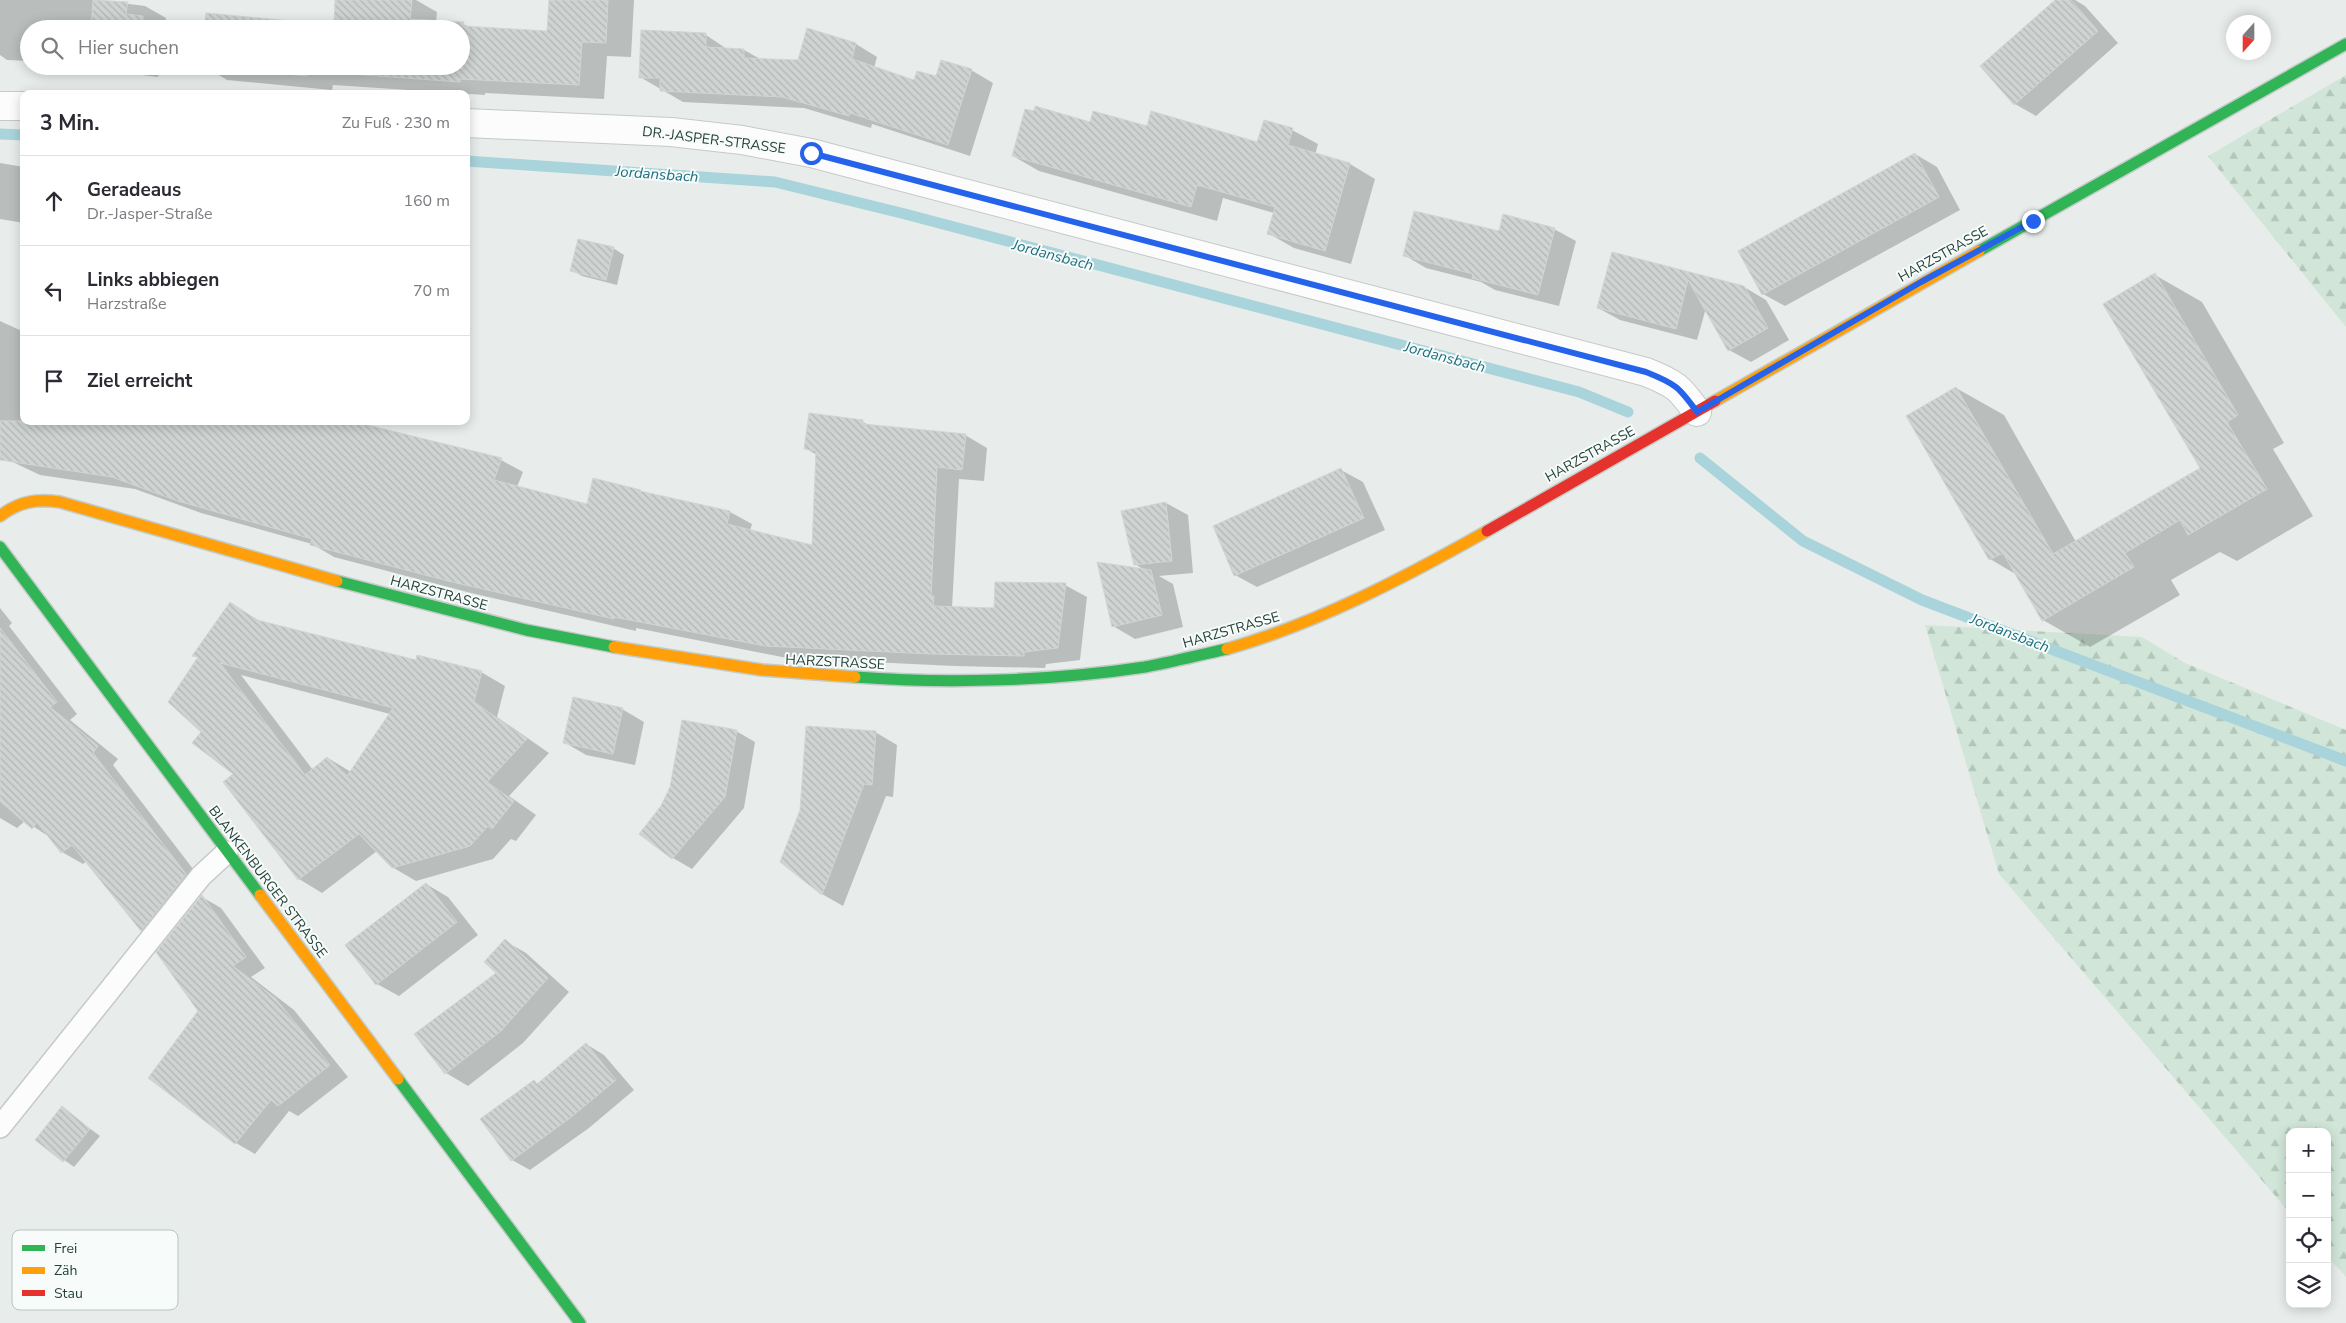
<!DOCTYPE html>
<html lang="de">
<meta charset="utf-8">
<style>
body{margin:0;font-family:"Nunito Sans",sans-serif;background:#f7f7f7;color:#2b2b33}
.controls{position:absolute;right:15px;bottom:15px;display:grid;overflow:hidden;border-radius:10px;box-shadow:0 2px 12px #0003}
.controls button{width:45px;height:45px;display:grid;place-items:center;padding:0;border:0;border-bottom:1px solid #e1e1e2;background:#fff;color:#2b2b33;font:25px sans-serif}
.compass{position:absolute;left:2226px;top:15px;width:45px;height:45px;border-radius:50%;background:#fff;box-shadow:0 2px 12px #0003;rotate:201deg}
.stop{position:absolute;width:15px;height:15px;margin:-11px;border:4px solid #2563eb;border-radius:50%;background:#fff}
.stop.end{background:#2563eb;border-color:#fff;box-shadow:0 1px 5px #0008}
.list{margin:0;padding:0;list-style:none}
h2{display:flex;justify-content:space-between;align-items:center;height:65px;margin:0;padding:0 20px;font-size:21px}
h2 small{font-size:16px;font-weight:400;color:#7c7c81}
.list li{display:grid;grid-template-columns:32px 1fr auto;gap:15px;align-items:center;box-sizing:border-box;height:90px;padding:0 20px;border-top:1px solid #e1e1e2}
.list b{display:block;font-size:19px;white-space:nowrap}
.list p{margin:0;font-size:16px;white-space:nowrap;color:#7c7c81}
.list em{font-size:16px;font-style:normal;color:#7c7c81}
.icon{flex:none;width:28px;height:28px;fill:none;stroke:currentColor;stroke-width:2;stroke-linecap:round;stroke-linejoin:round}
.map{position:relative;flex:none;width:2346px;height:1323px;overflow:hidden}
.search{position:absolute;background:#fff;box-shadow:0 2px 12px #0003;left:20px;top:20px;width:450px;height:55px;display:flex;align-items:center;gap:12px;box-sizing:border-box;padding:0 18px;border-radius:28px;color:#7c7c81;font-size:19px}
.panel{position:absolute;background:#fff;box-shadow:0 2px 12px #0003;left:20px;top:90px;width:450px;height:335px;border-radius:10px}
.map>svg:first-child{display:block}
.forest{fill:url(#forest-firs)}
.shadow{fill:#0003;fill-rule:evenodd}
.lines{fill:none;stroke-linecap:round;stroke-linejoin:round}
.stream{stroke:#a9d4db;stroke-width:11}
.building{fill:url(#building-back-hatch);stroke:#d1d6d4;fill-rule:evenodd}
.lane-casing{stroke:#c5cac8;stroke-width:24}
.street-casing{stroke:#c5cac8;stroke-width:30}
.fast-casing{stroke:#c3cbc8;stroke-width:14}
.slow-casing{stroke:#c3cbc8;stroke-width:14}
.jam-casing{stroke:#c3cbc8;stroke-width:14}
.lane{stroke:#fcfcfc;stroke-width:21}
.street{stroke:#fcfcfc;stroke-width:28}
.fast{stroke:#30b455;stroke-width:11}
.slow{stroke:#ff9f0a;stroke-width:11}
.jam{stroke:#e5322d;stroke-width:11}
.route{stroke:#2563eb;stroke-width:6}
.labels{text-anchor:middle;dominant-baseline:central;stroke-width:4;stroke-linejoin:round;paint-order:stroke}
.street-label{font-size:14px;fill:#24423a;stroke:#f7fbf9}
.water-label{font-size:15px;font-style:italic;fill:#1c6f80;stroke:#f7fbf9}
.key{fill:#f7fbf9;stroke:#b8c4c0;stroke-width:1}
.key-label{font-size:14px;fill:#24423a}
</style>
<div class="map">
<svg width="2346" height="1323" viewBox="0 0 2346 1323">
<defs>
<pattern id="forest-firs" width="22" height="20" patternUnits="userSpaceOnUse" patternTransform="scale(1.25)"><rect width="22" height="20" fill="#d1e6d8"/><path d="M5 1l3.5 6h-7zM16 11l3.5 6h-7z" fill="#b3c6ba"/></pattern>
<pattern id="building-back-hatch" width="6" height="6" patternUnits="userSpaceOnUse" patternTransform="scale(1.25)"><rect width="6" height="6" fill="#cfd4d2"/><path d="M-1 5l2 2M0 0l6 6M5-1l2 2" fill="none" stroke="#b2b7b5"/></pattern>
</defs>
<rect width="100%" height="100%" fill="#e8edeb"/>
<!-- forest -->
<path class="forest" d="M 2346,75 L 2346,327 L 2208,156 Z
M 1925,625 L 2142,637 L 2185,663 L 2346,730 L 2346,1277 L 2327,1256 L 2327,1132 L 2290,1132 L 2290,1213 L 1999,874 Z"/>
<!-- shadow -->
<path class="shadow" d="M 0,0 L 97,0 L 145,6 L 166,18 L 165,29 L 29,29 L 29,61 L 7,60 L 0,55 Z
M 337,0 L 416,0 L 437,12 L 436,22 L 463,24 L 471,28 L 548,33 L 550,0 L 634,0 L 631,57 L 607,56 L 604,99 L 485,93 L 485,95 L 333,85 L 332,90 L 227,80 L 204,66 L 461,66 L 461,29 L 335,26 Z
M 2057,0 L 2075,0 L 2085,6 L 2118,43 L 2036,116 L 2015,104 Z
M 808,30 L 856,44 L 877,57 L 874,68 L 915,81 L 971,70 L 993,83 L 970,156 L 872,124 L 871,128 L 804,108 L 683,102 L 640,77 L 706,35 L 727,49 L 744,50 L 762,60 L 799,61 Z
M 95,66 L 160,66 L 158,77 L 101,70 Z
M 1091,123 L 1148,128 L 1258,144 L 1292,130 L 1318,144 L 1315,155 L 1350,164 L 1375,179 L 1351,264 L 1294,248 L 1268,233 L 1274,213 L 1223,198 L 1217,221 L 1039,171 L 1013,156 Z
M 1915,154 L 1937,167 L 1960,210 L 1785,306 L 1763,294 Z
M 0,163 L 24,167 L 24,223 L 0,219 Z
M 1554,229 L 1576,241 L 1559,306 L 1495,290 L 1481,282 L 1426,268 L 1404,255 L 1500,233 Z
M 613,248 L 624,255 L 617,285 L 582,276 L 572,270 Z
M 1613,253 L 1744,287 L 1766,300 L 1789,340 L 1751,362 L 1729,350 L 1706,308 L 1697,340 L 1620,320 L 1598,308 Z
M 2155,275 L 2202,302 L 2284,443 L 2273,449 L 2313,516 L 2237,561 L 2220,552 L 2171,580 L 2180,595 L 2090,647 L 2043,620 L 2017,575 L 1990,559 L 1956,388 L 2004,415 L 2076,542 L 2201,469 Z
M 0,321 L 24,332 L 24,421 L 501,460 L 523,472 L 517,487 L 588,506 L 594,479 L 646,494 L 730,512 L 752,524 L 750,531 L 813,547 L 817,455 L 805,448 L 863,422 L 870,426 L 965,435 L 987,448 L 984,481 L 959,479 L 952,608 L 995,609 L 1065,585 L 1087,597 L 1080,660 L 1046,664 L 1045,668 L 954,666 L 787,658 L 636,628 L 636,631 L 471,593 L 334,557 L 312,544 L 201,513 L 135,489 L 40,475 L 0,456 Z
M 1341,470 L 1363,482 L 1385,530 L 1257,587 L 1235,575 Z
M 1166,503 L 1188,515 L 1193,573 L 1159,576 L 1173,584 L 1183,627 L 1135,639 L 1113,626 L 1146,571 L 1135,564 L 1123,512 Z
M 230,603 L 263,623 L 417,661 L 481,672 L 505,686 L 497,717 L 549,753 L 509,796 L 536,815 L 516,841 L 511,839 L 493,859 L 416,881 L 392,867 L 377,851 L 322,893 L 299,879 L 224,782 L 235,774 L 203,732 L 199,658 L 194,655 ZM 241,675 L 390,714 L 351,772 L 328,758 L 313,770 Z
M 0,608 L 12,623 L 9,626 L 77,714 L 70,720 L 118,759 L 113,765 L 207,887 L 163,942 L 142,930 L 87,861 L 83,864 L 62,852 L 51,838 L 25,821 L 17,828 L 0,818 Z
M 622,709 L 644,722 L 635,765 L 586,755 L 564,742 Z
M 736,731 L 755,742 L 744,808 L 692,869 L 673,858 L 641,834 Z
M 875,732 L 897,745 L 893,797 L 886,796 L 843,906 L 822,894 Z
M 426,884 L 448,897 L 478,935 L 399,996 L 377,984 Z
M 202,897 L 221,908 L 265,968 L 251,977 L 294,1010 L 348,1077 L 298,1116 L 289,1111 L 255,1154 L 236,1143 L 149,1077 L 200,1011 Z
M 505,941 L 526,953 L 569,992 L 523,1043 L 468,1086 L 446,1073 L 416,1035 L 498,973 Z
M 586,1044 L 604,1055 L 634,1090 L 589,1128 L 530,1170 L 512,1160 L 534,1082 L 539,1084 Z
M 62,1108 L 100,1136 L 74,1167 L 37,1140 Z"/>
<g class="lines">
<!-- stream -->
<path class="stream" d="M 0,134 L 24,135
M 466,161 L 775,182 L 905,214 L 1579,392 L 1628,412
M 1700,458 L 1803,541 L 1922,600 L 2346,761"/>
</g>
<!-- building -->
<path class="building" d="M 93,0 L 128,2 L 126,14 L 143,16 L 142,29 L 91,29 Z
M 335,0 L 412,0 L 410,19 L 464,22 L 463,26 L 547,31 L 549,0 L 608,0 L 606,43 L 582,42 L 579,85 L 460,79 L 460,82 L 308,71 L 307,76 L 207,66 L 461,66 L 461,29 L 204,29 L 206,13 L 334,25 Z
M 2055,0 L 2071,0 L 2098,31 L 2014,105 L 1980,66 Z
M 807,28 L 856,43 L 852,59 L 914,80 L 917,71 L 936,76 L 941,60 L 972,69 L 948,145 L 850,113 L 849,116 L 782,97 L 660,91 L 660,78 L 639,78 L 641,30 L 706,33 L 706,47 L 744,49 L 744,58 L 798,60 Z
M 1035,106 L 1090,122 L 1093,111 L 1147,126 L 1151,111 L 1257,142 L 1264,120 L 1293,128 L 1288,145 L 1350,163 L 1325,251 L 1267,234 L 1275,207 L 1197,185 L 1191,207 L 1012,156 L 1025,109 L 1034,111 Z
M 1915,153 L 1939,197 L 1762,295 L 1738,251 Z
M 1414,211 L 1499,231 L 1503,214 L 1555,228 L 1538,295 L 1472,278 L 1473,274 L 1403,256 Z
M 578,239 L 614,247 L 606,280 L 570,271 Z
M 1612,252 L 1744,286 L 1768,328 L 1728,351 L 1688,280 L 1676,329 L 1597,308 Z
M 2155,273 L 2238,415 L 2227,422 L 2267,489 L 2188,535 L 2180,520 L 2125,553 L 2134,567 L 2042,621 L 2003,553 L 1989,560 L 1906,416 L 1956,387 L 2053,554 L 2200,468 L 2103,304 Z
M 809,413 L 863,420 L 863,424 L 966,434 L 962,470 L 937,467 L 931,596 L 934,596 L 933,606 L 994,608 L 995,582 L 1066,583 L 1058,648 L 1024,652 L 1024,656 L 931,654 L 765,646 L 614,617 L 614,619 L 448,581 L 310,545 L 312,539 L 178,501 L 112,477 L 0,460 L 0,421 L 351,421 L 502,458 L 494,480 L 587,504 L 593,478 L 641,490 L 640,491 L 730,511 L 727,524 L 812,545 L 816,451 L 804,449 Z
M 1341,468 L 1364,518 L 1234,576 L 1213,526 Z
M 1166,502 L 1172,561 L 1134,565 L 1121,511 Z
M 1097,562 L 1151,570 L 1162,615 L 1112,627 Z
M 230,602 L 257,620 L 416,660 L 417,655 L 482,671 L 474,702 L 527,739 L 487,782 L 514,801 L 492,829 L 488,826 L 470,846 L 392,868 L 359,834 L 298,880 L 223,782 L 233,774 L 192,743 L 201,732 L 168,702 L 198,657 L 192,656 ZM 220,663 L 363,700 L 393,708 L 347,776 L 327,757 L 305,775 Z
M 0,628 L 57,702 L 50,707 L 98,746 L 93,753 L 186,874 L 141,931 L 72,845 L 61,853 L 37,822 L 32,829 L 0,801 Z
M 573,697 L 623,708 L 613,754 L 563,743 Z
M 682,720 L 737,730 L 725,797 L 672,859 L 639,834 L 661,806 L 670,787 Z
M 806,726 L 876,731 L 872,785 L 864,784 L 822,895 L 780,862 L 800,810 Z
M 426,883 L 457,922 L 376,985 L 345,945 Z
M 202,895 L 246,957 L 233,966 L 275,998 L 330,1065 L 278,1106 L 271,1100 L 235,1144 L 148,1078 L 198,1011 L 156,952 Z
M 505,939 L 548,978 L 501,1031 L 445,1074 L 414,1034 L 496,973 L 484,962 Z
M 586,1043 L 616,1080 L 570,1118 L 511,1161 L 480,1119 L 534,1080 L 537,1084 Z
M 62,1106 L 90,1129 L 63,1162 L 35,1140 Z"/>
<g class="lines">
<defs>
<path id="lane" d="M 0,1127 L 201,876 L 227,852"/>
<path id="street" d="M 0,106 L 24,106
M 466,123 L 671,132 L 742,140 L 811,153 L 1646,372 C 1676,384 1679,387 1697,412"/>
<path id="fast" d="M 1979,251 L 2346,44
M 0,547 L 260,895
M 337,581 L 526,630 L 614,647
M 855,677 C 947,684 1053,681 1145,667 C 1172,662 1199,655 1227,649
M 398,1079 L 580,1323"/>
<path id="slow" d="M 1715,401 L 1979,251
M 0,516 C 20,501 36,499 60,502 L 337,581
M 614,647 L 762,670 L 855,677
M 1227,649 C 1318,623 1404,578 1487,531
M 260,895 L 398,1079"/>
<path id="jam" d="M 1487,531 L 1715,401"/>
</defs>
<!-- lane casing -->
<use href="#lane" class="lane-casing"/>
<!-- street casing -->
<use href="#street" class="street-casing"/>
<!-- fast casing -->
<use href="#fast" class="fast-casing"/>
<!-- slow casing -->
<use href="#slow" class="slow-casing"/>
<!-- jam casing -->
<use href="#jam" class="jam-casing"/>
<!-- lane -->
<use href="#lane" class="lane"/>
<!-- street -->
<use href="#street" class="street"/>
<!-- fast -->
<use href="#fast" class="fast"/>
<!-- slow -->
<use href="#slow" class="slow"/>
<!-- jam -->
<use href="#jam" class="jam"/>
</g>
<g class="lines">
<!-- route -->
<path class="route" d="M 811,153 L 1646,372 C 1676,384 1679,387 1697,412 L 1921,282 L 2033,221"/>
</g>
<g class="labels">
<!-- street labels -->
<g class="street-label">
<text transform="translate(714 140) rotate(7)">DR.-JASPER-STRASSE</text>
<text transform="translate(1943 254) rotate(-29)">HARZSTRASSE</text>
<text transform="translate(1590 454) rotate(-29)">HARZSTRASSE</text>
<text transform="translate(439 593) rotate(15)">HARZSTRASSE</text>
<text transform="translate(1231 630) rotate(-16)">HARZSTRASSE</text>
<text transform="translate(835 662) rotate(3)">HARZSTRASSE</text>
<text transform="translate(268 882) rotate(53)">BLANKENBURGER STRASSE</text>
</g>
<!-- water labels -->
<g class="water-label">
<text transform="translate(657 174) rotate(4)">Jordansbach</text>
<text transform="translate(1053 255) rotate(15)">Jordansbach</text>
<text transform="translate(1445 357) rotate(15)">Jordansbach</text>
<text transform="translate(2010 633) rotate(21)">Jordansbach</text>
</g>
</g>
<!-- legend -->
<rect x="12" y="1230" width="166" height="80" rx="8" class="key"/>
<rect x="22" y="1245" width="23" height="6" fill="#30b455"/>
<rect x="22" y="1267" width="23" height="7" fill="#ff9f0a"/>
<rect x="22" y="1290" width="23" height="6" fill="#e5322d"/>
<g class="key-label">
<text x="54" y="1253">Frei</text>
<text x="54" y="1275">Zäh</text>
<text x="54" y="1298">Stau</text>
</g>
</svg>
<div class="controls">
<button>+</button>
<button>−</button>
<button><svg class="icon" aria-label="locate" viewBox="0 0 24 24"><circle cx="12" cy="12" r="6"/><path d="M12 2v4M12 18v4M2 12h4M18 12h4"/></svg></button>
<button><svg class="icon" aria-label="layers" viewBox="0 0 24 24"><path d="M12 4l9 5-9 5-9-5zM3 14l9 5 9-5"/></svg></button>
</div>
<svg class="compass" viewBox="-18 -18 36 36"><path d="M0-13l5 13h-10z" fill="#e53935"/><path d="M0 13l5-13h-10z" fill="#7c7c81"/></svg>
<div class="stop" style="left:811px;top:153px"></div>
<div class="stop end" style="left:2033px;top:221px"></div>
<div class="search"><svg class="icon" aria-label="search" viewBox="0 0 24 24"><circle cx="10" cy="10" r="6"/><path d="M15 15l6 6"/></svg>Hier suchen</div>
<section class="panel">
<h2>3 Min.<small>Zu Fuß · 230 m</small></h2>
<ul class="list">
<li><svg class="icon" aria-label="ahead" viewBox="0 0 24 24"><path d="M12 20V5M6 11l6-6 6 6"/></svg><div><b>Geradeaus</b><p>Dr.-Jasper-Straße</p></div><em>160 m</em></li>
<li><svg class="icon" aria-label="left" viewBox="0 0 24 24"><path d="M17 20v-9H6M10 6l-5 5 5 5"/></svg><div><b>Links abbiegen</b><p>Harzstraße</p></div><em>70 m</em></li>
<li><svg class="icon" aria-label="arrive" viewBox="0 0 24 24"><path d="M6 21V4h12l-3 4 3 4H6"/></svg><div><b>Ziel erreicht</b></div></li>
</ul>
</section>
</div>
